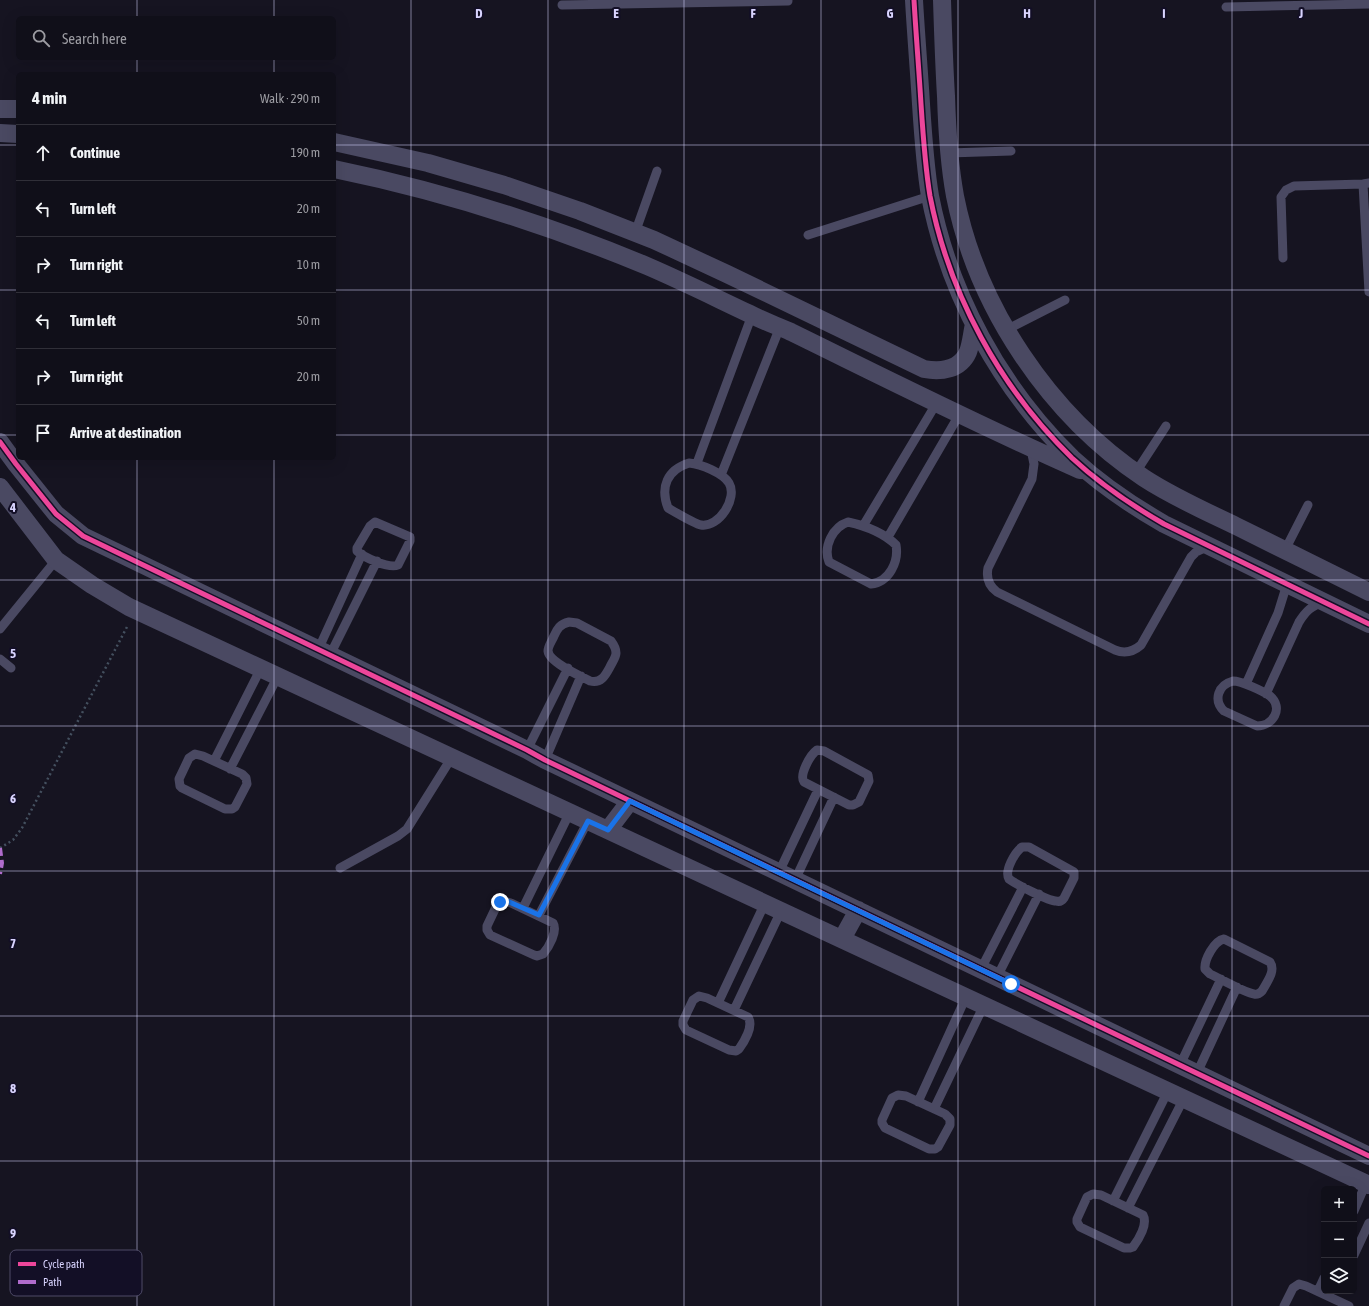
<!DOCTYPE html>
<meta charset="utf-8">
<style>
body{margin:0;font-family:"Asap Condensed",sans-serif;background:#1e1d26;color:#f1f3f6}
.controls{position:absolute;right:12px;bottom:12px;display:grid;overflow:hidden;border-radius:6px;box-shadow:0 4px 16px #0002}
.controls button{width:36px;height:36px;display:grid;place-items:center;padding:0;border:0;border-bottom:1px solid #302f38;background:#100f19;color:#f1f3f6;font:20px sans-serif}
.stop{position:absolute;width:12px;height:12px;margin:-9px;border:3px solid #1a73e8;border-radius:50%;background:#fff}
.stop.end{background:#1a73e8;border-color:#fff;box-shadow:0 1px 4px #0008}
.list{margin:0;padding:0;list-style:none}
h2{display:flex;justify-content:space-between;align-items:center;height:52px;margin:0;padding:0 16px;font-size:17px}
h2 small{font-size:13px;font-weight:400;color:#9c9ca2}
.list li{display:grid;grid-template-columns:26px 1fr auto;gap:12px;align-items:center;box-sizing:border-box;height:56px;padding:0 16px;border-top:1px solid #302f38}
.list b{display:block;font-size:15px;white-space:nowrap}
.list em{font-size:13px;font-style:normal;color:#9c9ca2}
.icon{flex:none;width:22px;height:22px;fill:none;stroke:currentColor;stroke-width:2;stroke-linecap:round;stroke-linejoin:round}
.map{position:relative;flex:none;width:1369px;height:1306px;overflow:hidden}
.search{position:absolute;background:#100f19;box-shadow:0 4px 16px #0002;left:16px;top:16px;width:320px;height:44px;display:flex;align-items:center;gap:10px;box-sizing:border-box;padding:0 14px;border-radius:6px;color:#9c9ca2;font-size:15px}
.panel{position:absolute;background:#100f19;box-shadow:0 4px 16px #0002;left:16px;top:72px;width:320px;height:388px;border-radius:6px}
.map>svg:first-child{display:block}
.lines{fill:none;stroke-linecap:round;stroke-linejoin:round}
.path{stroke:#44505f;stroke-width:2.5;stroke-dasharray:2 3;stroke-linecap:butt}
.service{stroke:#4a4962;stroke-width:9}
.minor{stroke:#4a4962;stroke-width:18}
.quiet{stroke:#b06ccc;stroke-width:4;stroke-dasharray:8 4;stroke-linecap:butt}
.cycleway-casing{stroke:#130f26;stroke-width:8}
.cycleway{stroke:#ed469a;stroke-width:5}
.route{stroke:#1a73e8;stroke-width:5}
.grid{fill:none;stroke:#d9d4ff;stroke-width:1;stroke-opacity:0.55}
.key{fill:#130f26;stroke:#4e4a67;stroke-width:1}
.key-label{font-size:11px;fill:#d9d4ff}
.grid-label{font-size:13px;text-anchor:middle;font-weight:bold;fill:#d9d4ff;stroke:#130f26;stroke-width:4;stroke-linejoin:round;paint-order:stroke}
</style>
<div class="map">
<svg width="1369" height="1306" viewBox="0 0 1369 1306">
<rect width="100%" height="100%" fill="#161421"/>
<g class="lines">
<!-- path -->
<path class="path" d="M 0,848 L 13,840 L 22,828 L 128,625"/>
<!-- service -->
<path class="service" d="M 562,5 L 788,1
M 1226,7 L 1369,4
M 949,153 L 1011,151
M 1363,184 L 1369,292
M 635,233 L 657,171
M 808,235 L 930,196
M 1283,258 L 1281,197 L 1286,190 L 1294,186 L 1363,184 L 1369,183
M 1006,330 L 1065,300
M 1031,449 L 1034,464 L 1032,479 L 988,568 C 986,578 989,586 997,592 L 1115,650 C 1125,654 1133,652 1141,645 L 1191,557 L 1196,552 L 1209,546
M 689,463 C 701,464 723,473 729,483 C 738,498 719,528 701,525 C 695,524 675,512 668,508 C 660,487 667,470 689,463 Z
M 697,463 L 752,315
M 1136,472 L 1166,426
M 721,475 L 780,327
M 375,522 L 410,537 L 410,541 L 398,565 C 389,569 363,557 357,551 L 357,548 L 370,526 Z
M 848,522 C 866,526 883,532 896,545 C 899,562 889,582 871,584 L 829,562 C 823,546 833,527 848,522 Z
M 863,526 L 936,404
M 888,537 L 959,415
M 1285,550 L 1308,505
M 569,622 L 577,623 L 611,641 C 614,645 616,648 616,653 C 616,657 613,661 611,665 C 606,674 602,684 590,681 C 580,676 549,662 548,651 C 548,646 552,641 554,636 C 557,629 560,624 569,622 Z
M 0,629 L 56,560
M 318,650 L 362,554
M 330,655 L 377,561
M 0,659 L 11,668
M 1233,681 C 1241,681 1263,691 1270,696 C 1284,708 1273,726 1257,726 L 1224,711 C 1213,700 1218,685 1233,681 Z
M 1246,684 L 1278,613 L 1287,584
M 1266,694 L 1299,622 C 1306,611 1311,606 1324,602
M 527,750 L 568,668
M 817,750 L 824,751 L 868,775 L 869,781 L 859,802 L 853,805 L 849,805 L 804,782 C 799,775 810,755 817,750 Z
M 195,754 L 203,756 L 242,774 L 246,778 L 247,784 L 235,807 L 232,809 L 225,809 L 182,788 L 180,786 L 179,779 L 189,758 Z
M 545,760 L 581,676
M 214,761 L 261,668
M 230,769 L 278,676
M 1022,847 L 1029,847 L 1074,872 L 1074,878 L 1064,898 C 1062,901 1059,902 1056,901 C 1048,901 1016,884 1009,879 C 1004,871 1015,852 1022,847 Z
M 340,868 L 398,836 L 407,829 L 452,757
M 779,872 L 818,790
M 795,880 L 834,797
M 503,901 L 511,903 L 553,923 C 558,931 549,947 543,954 L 537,956 L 534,955 L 490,935 L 487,930 L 487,926 L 497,905 Z
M 523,908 L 570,812
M 539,915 L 588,821
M 1224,939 L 1270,962 C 1276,971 1267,982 1262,991 C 1260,993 1257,995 1254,994 C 1245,993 1219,978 1210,974 L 1205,969 C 1204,960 1214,941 1224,939 Z
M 981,969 L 1023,887
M 997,977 L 1039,894
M 699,996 L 707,998 L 748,1017 C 754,1026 744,1042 739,1049 L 736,1051 L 729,1050 L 686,1030 L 683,1025 L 683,1021 L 693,1000 Z
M 718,1003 L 765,903
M 734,1010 L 781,911
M 1180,1065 L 1221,979
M 1197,1073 L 1237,987
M 898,1095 L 906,1096 L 945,1114 L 950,1119 L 950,1125 L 938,1147 L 935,1149 L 929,1149 L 885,1128 L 882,1123 L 882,1120 L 892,1098 Z
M 918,1102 L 966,997
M 934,1109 L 984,1005
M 1093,1194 L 1101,1195 L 1143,1215 C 1148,1224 1139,1239 1133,1247 L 1130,1248 L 1124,1248 L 1080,1227 L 1077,1222 L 1077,1219 L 1087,1197 Z
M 1113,1201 L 1168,1091
M 1128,1208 L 1184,1098
M 1354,1211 L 1366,1183
M 1354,1255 L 1369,1223
M 1318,1291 L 1324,1278
M 1284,1306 L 1293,1288 L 1299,1284 L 1306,1286 L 1349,1306"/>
<!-- minor -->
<path class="minor" d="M 914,0 C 916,35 919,70 921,104 C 923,135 925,166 930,196 C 949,294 1000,388 1072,458 C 1100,484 1131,505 1164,524 L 1369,624
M 942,0 C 943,32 944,64 946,96 C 947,129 949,163 955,196 C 977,307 1049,415 1144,478 C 1173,497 1205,511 1236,526 C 1280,548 1325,570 1369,592
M 0,109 L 18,109
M 0,133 L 18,134
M 334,142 L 428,163 L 504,185 L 580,211 L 654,240 L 727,274 L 924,369 C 941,372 960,370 968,352 C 971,344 972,333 974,324
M 334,169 C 441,191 546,224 647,266 C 682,281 716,298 750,314 C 763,321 778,326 791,332 C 887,379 982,427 1080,470
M 0,442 L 16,464 L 56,514 L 83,536 L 527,750 L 545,760 L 1369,1156
M 0,487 L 56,560 L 92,585 L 129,607 L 1369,1185
M 608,830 L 630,801
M 842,939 L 858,910"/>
<!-- quiet -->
<path class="quiet" d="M 0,848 L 2,863 L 0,874"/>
<defs>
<path id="cycleway" d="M 914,0 C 916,35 919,70 921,104 C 923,135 925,166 930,196 C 949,294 1000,388 1072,458 C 1100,484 1131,505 1164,524 L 1369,624
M 0,442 L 16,464 L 56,514 L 83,536 L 527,750 L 545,760 L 1369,1156"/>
</defs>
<!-- cycleway casing -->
<use href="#cycleway" class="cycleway-casing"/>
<!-- cycleway -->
<use href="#cycleway" class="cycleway"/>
</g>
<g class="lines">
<!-- route -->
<path class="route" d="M 500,902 L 507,901 L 539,915 L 588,821 L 608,830 L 630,801 L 1011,984"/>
</g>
<!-- grid -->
<path class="grid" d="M 137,0 L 137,18M 274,0 L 274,18M 411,0 L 411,1306M 548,0 L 548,1306M 684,0 L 684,1306M 821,0 L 821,1306M 958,0 L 958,1306M 1095,0 L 1095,1306M 1232,0 L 1232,1306M 137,58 L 137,74M 274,58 L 274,74M 0,145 L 18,145M 334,145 L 1369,145M 0,290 L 18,290M 334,290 L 1369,290M 0,435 L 18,435M 334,435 L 1369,435M 137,458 L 137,1306M 274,458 L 274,1306M 0,580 L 1369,580M 0,726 L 1369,726M 0,871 L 1369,871M 0,1016 L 1369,1016M 0,1161 L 1369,1161"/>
<!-- legend -->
<rect x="10" y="1250" width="132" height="46" rx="6" class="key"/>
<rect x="18" y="1262" width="18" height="4" fill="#ed469a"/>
<rect x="18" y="1280" width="18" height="4" fill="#b06ccc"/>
<g class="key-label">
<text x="43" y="1268">Cycle path</text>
<text x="43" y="1286">Path</text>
</g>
<g class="grid-label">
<text x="479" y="18">D</text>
<text x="616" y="18">E</text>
<text x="753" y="18">F</text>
<text x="890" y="18">G</text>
<text x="1027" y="18">H</text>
<text x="1164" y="18">I</text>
<text x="1301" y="18">J</text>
<text x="13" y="512">4</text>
<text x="13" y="658">5</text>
<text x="13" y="803">6</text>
<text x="13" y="948">7</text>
<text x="13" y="1093">8</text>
<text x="13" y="1238">9</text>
</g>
</svg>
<div class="controls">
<button>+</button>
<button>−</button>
<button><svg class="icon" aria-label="layers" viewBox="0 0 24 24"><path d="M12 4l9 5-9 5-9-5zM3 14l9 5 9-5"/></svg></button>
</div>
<div class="stop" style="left:1011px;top:984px"></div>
<div class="stop end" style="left:500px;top:902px"></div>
<div class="search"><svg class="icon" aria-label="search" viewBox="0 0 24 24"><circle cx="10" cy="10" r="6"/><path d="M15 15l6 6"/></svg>Search here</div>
<section class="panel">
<h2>4 min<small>Walk · 290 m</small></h2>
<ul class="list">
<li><svg class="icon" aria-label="ahead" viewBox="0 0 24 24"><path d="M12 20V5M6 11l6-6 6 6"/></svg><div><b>Continue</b></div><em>190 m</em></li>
<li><svg class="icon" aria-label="left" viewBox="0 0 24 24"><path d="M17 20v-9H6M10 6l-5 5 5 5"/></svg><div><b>Turn left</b></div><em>20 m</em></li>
<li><svg class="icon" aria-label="right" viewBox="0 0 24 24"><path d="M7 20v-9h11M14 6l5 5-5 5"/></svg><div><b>Turn right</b></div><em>10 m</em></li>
<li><svg class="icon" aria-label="left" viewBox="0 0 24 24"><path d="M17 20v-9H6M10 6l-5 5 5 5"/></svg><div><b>Turn left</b></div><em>50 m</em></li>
<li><svg class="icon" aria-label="right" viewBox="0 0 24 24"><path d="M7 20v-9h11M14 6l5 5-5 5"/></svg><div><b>Turn right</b></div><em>20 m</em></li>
<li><svg class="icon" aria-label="arrive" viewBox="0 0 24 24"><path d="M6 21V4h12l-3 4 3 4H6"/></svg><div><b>Arrive at destination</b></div></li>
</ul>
</section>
</div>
